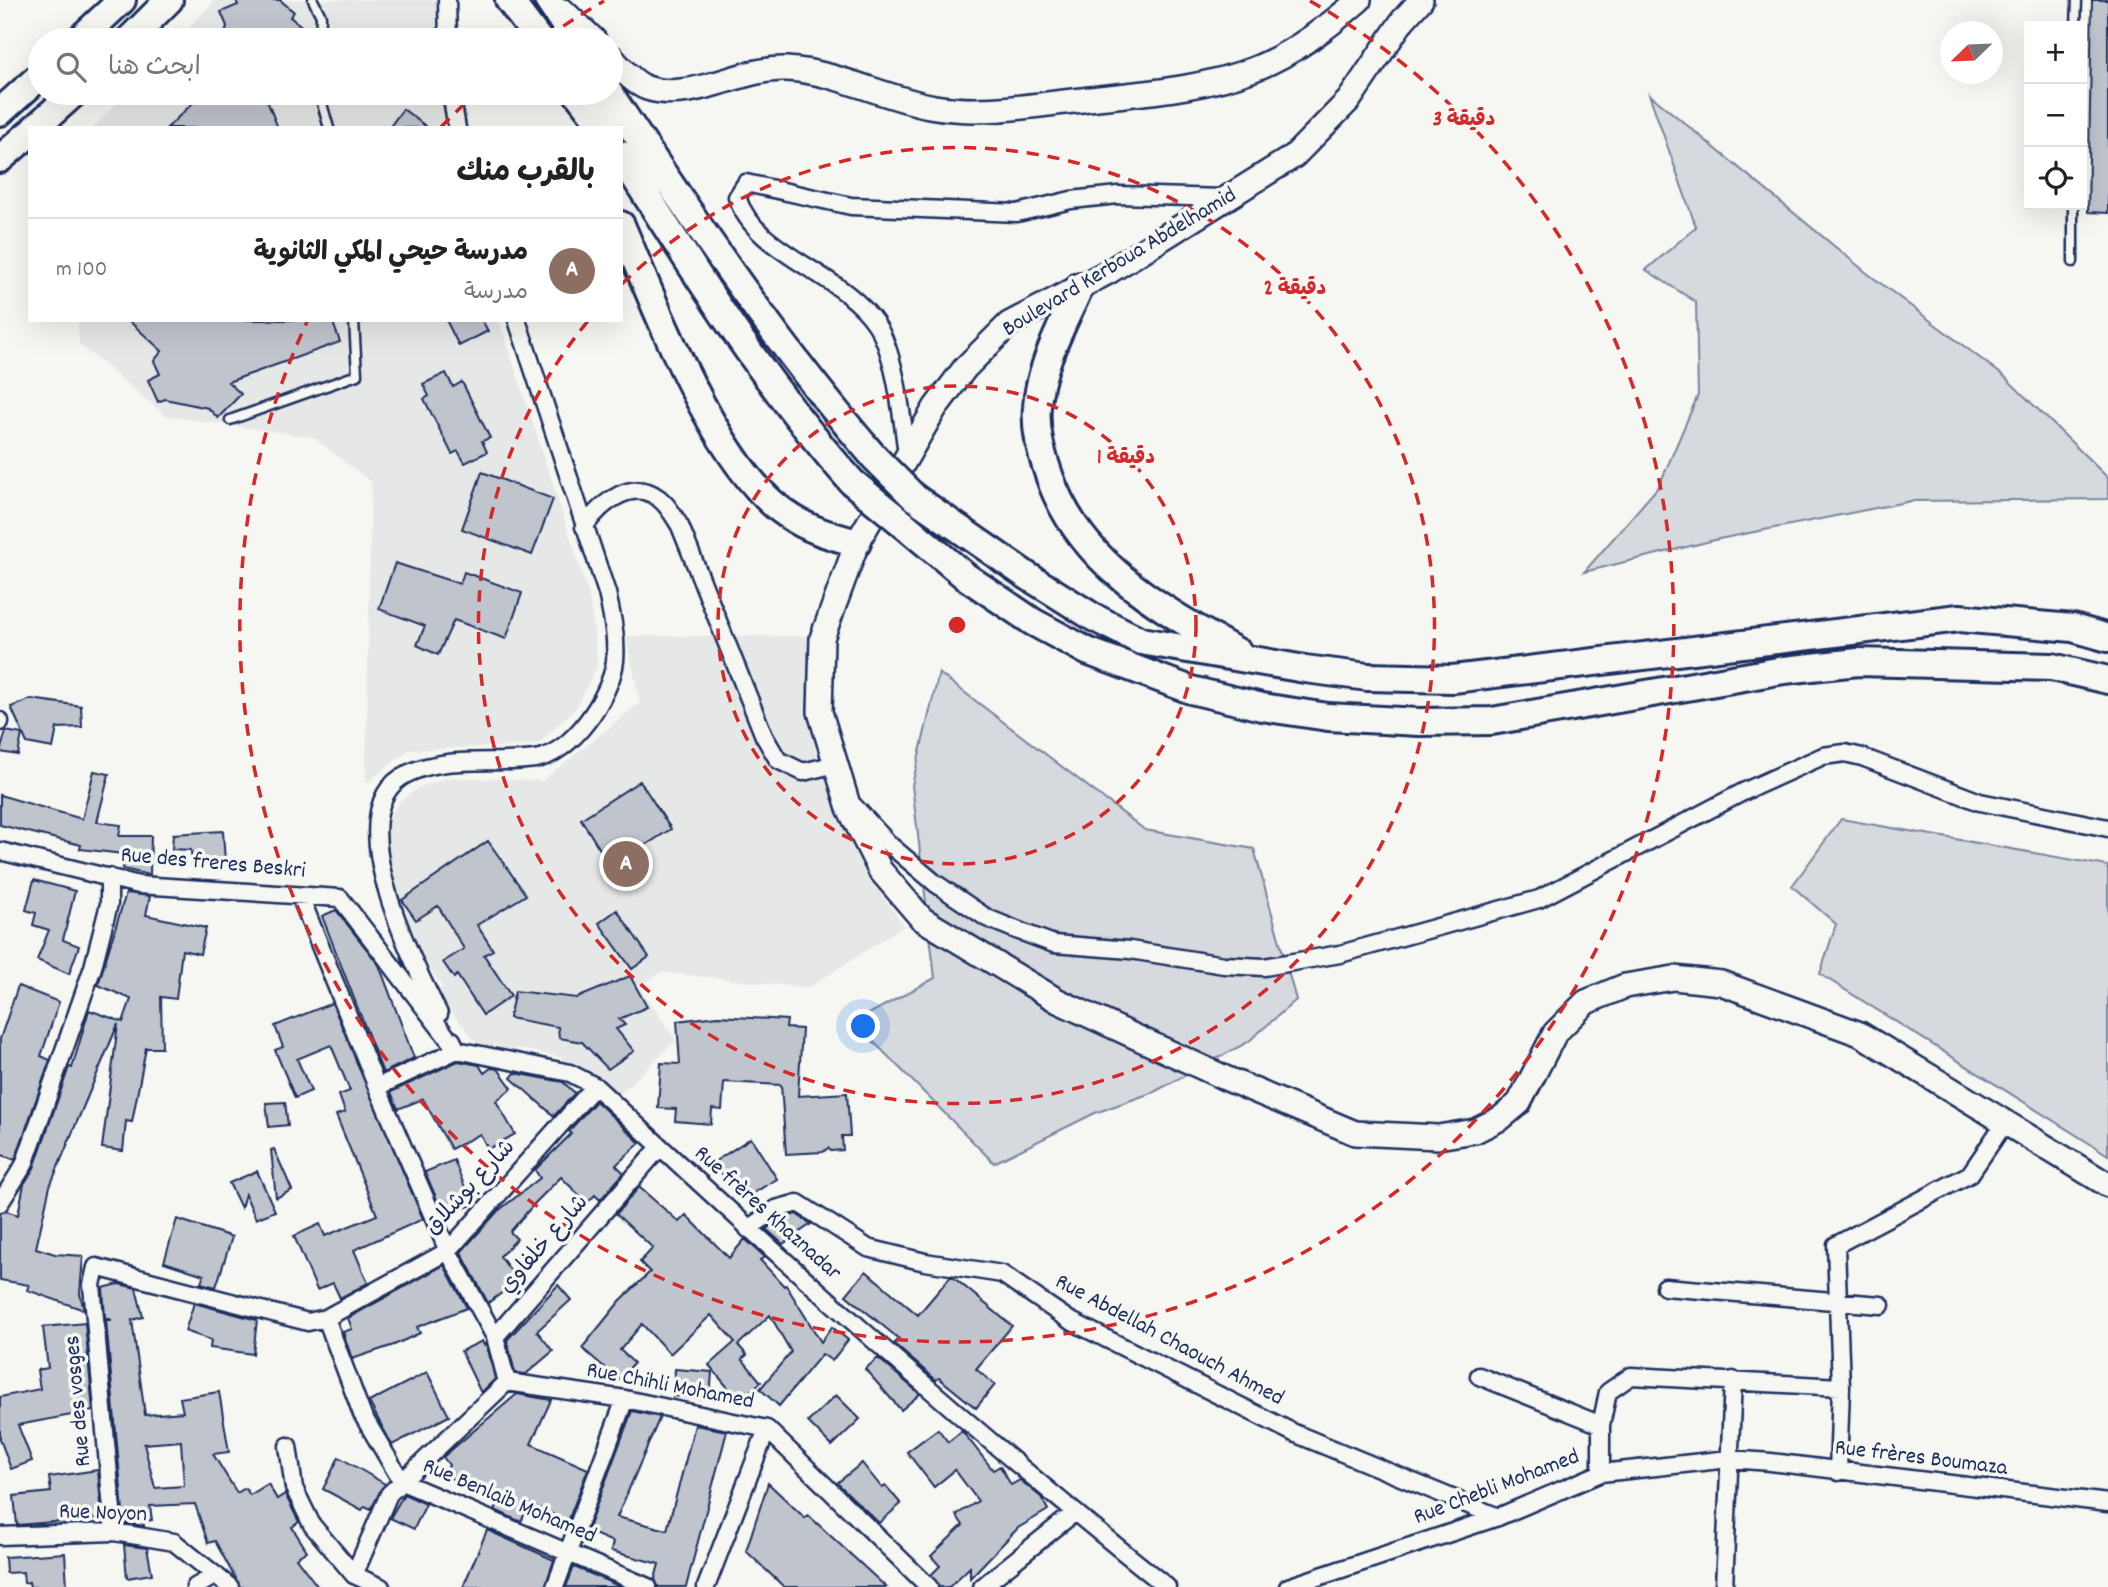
<!DOCTYPE html>
<html lang="ar">
<meta charset="utf-8">
<style>
body{margin:0;font-family:Dekko,"Playpen Sans Arabic",sans-serif;background:#f2f2f2;color:#222;direction:rtl}
.controls{position:absolute;right:21px;top:21px;display:grid;overflow:hidden;border-radius:0px;box-shadow:0 7px 28px #0002}
.controls button{width:63px;height:63px;display:grid;place-items:center;padding:0;border:0;border-bottom:2px solid #e0e0e0;background:#fff;color:#222;font:35px sans-serif}
.compass{position:absolute;left:1940px;top:21px;width:63px;height:63px;border-radius:50%;background:#fff;box-shadow:0 7px 28px #0002;rotate:247deg}
.you{position:absolute;left:864px;top:1027px;width:24px;height:24px;margin:-18px;border:5px solid #fff;border-radius:50%;background:#1a73e8;box-shadow:0 0 0 10px #1a73e833}
.badge{display:grid;place-items:center;width:46px;height:46px;border-radius:50%;background:#1b2f5e;color:#fff;font-size:23px;font-weight:700}
.pin{position:absolute;translate:-50% -50%;border:4px solid #fff;box-shadow:0 2px 7px #0006}
.list{margin:0;padding:0;list-style:none}
h2{display:flex;justify-content:space-between;align-items:center;height:91px;margin:0;padding:0 28px;font-size:30px}
h2 small{font-size:23px;font-weight:400;color:#767676}
.list li{display:grid;grid-template-columns:46px 1fr auto;gap:21px;align-items:center;box-sizing:border-box;height:105px;padding:0 28px;border-top:2px solid #e0e0e0}
.list b{display:block;font-size:26px;white-space:nowrap}
.list p{margin:0;font-size:23px;white-space:nowrap;color:#767676}
.list em{font-size:23px;font-style:normal;color:#767676}
.icon{flex:none;width:38px;height:38px;fill:none;stroke:currentColor;stroke-width:2;stroke-linecap:round;stroke-linejoin:round}
.map{position:relative;flex:none;width:2108px;height:1587px;overflow:hidden;direction:ltr}
.search{position:absolute;background:#fff;box-shadow:0 7px 28px #0002;left:28px;top:28px;width:595px;height:77px;display:flex;align-items:center;gap:18px;box-sizing:border-box;padding:0 24px;border-radius:38px;color:#767676;font-size:26px}
.panel{position:absolute;background:#fff;box-shadow:0 7px 28px #0002;left:28px;top:126px;width:595px;height:196px;border-radius:0px;direction:rtl}
.map>svg:first-child{display:block}
.built{fill:#e6e7e7}
.green{fill:#d6d9dd;stroke:#78849e;stroke-width:2}
.building{fill:#c0c4cd;stroke:#1b2f5e;stroke-width:2;fill-rule:evenodd}
.lines{fill:none;stroke-linecap:round;stroke-linejoin:round}
.service-casing{stroke:#1b2f5e;stroke-width:13}
.minor-casing{stroke:#1b2f5e;stroke-width:21}
.secondary-casing{stroke:#1b2f5e;stroke-width:28}
.trunk-casing{stroke:#1b2f5e;stroke-width:32}
.service{stroke:#f6f6f2;stroke-width:8}
.minor{stroke:#f6f6f2;stroke-width:16}
.secondary{stroke:#f6f6f2;stroke-width:23}
.trunk{stroke:#f6f6f2;stroke-width:26}
.trunk-bridge-casing{stroke:#1b2f5e;stroke-width:32;stroke-linecap:butt}
.trunk-bridge{stroke:#f6f6f2;stroke-width:26}
.ring{fill:none;stroke:#d62828;stroke-width:3.5;stroke-dasharray:12 9}
.labels{text-anchor:middle;dominant-baseline:central;stroke-width:7;stroke-linejoin:round;paint-order:stroke}
.street-label{font-size:23px;fill:#1b2f5e;stroke:#f6f6f2}
.centre{fill:#d62828;stroke:#f6f6f2;stroke-width:3.5}
.ring-label{font-size:21px;text-anchor:middle;font-weight:bold;fill:#d62828;stroke:#f6f6f2;stroke-width:7;stroke-linejoin:round;paint-order:stroke}
</style>
<div class="map">
<svg width="2108" height="1587" viewBox="0 0 2108 1587">
<rect width="100%" height="100%" fill="#f6f6f2"/>
<filter id="ink" filterUnits="userSpaceOnUse"><feTurbulence type="fractalNoise" baseFrequency=".0143" numOctaves="2"/><feDisplacementMap in="SourceGraphic" scale="14" xChannelSelector="R" yChannelSelector="G"/><feConvolveMatrix kernelMatrix="1 2 1 2 8 2 1 2 1" color-interpolation-filters="sRGB"/></filter>
<g filter="url(#ink)">
<!-- built -->
<path class="built" d="M 215,0 L 451,0 L 449,40 L 177,40 Z
M 126,93 L 447,93 L 446,128 L 93,128 Z
M 78,320 L 499,320 L 589,595 L 598,664 L 576,708 L 537,745 L 409,750 L 366,783 L 371,482 L 313,437 L 166,416 L 79,344 Z
M 626,636 L 812,636 L 806,704 L 816,753 L 839,817 L 869,877 L 904,926 L 808,988 L 661,972 L 639,987 L 676,1040 L 614,1100 L 563,1065 L 562,1057 L 515,1048 L 507,1050 L 494,1044 L 482,1049 L 437,995 L 443,987 L 414,946 L 385,850 L 386,824 L 399,802 L 418,788 L 449,777 L 542,781 L 640,703 Z"/>
<!-- green -->
<path class="green" d="M 1649,94 L 1867,273 L 2005,377 L 2108,478 L 2108,499 L 1911,501 L 1719,539 L 1584,572 L 1659,486 L 1698,395 L 1696,302 L 1646,270 L 1696,227 Z
M 939,673 L 1145,830 L 1254,849 L 1296,1000 L 1248,1042 L 1154,1092 L 1095,1113 L 994,1163 L 854,1022 L 935,978 L 912,785 Z
M 1841,819 L 2108,866 L 2108,1155 L 1820,974 L 1836,924 L 1792,886 Z"/>
<!-- building -->
<path class="building" d="M 236,0 L 280,0 L 294,12 L 290,17 L 304,28 L 294,40 L 224,40 L 227,26 L 221,12 L 238,5 Z
M 2092,0 L 2108,0 L 2108,213 L 2088,212 Z
M 203,93 L 264,93 L 278,128 L 167,128 Z
M 403,109 L 428,128 L 389,128 Z
M 128,320 L 332,320 L 340,342 L 228,382 L 241,394 L 218,418 L 208,408 L 165,399 L 158,402 L 148,380 L 160,374 L 154,361 L 162,351 Z
M 446,320 L 482,320 L 488,331 L 459,346 Z
M 446,373 L 453,387 L 462,382 L 490,438 L 482,441 L 487,452 L 465,463 L 458,451 L 452,454 L 424,399 L 429,396 L 423,384 Z
M 482,472 L 553,499 L 532,555 L 462,529 Z
M 395,563 L 460,584 L 464,572 L 522,593 L 506,639 L 454,620 L 438,655 L 417,645 L 425,626 L 379,609 Z
M 31,699 L 81,706 L 82,727 L 57,728 L 53,748 L 27,743 L 11,707 Z
M 6,731 L 22,734 L 18,755 L 0,752 Z
M 94,771 L 109,774 L 97,822 L 121,825 L 119,836 L 151,836 L 150,875 L 123,869 L 123,854 L 80,849 L 81,845 L 0,825 L 0,795 L 82,819 Z
M 640,781 L 671,829 L 611,867 L 581,819 Z
M 223,831 L 225,863 L 192,865 L 191,850 L 172,849 L 173,834 Z
M 488,841 L 526,895 L 477,925 L 493,950 L 484,955 L 511,996 L 483,1015 L 457,975 L 454,978 L 443,962 L 464,949 L 438,906 L 416,920 L 402,900 Z
M 34,880 L 75,891 L 63,940 L 79,946 L 69,974 L 37,960 L 49,930 L 33,925 L 36,913 L 26,910 Z
M 126,893 L 150,896 L 146,915 L 206,928 L 200,954 L 182,950 L 176,999 L 161,997 L 162,1048 L 146,1048 L 132,1122 L 126,1121 L 123,1151 L 102,1148 L 118,1024 L 50,1186 L 36,1248 L 55,1254 L 83,1256 L 80,1294 L 84,1310 L 27,1290 L 29,1285 L 0,1280 L 0,1213 L 6,1211 L 18,1215 L 24,1184 L 34,1168 L 69,1067 L 72,1068 L 89,1010 L 123,1022 L 131,999 L 98,985 Z
M 336,910 L 379,965 L 414,1058 L 383,1073 L 322,916 Z
M 617,910 L 649,957 L 632,969 L 599,923 Z
M 630,976 L 647,1007 L 619,1019 L 625,1025 L 616,1029 L 634,1051 L 608,1069 L 582,1042 L 559,1038 L 558,1027 L 509,1018 L 515,991 L 577,998 Z
M 18,986 L 59,1002 L 41,1056 L 50,1060 L 15,1160 L 0,1154 L 0,1039 Z
M 332,1003 L 423,1219 L 354,1250 L 368,1283 L 340,1298 L 333,1283 L 317,1290 L 294,1236 L 320,1224 L 325,1236 L 377,1215 L 336,1115 L 345,1112 L 339,1095 L 350,1091 L 331,1045 L 297,1059 L 311,1091 L 295,1098 L 275,1050 L 283,1047 L 275,1026 Z
M 718,1016 L 787,1020 L 786,1028 L 802,1029 L 798,1096 L 847,1093 L 850,1136 L 842,1136 L 843,1150 L 831,1151 L 828,1148 L 823,1152 L 786,1154 L 781,1085 L 724,1082 L 722,1110 L 712,1109 L 711,1124 L 675,1121 L 676,1109 L 658,1108 L 661,1063 L 680,1064 L 677,1021 Z
M 458,1061 L 479,1065 L 484,1073 L 491,1068 L 498,1069 L 512,1088 L 496,1101 L 515,1134 L 488,1149 L 480,1134 L 451,1149 L 423,1099 L 398,1109 L 391,1092 Z
M 515,1073 L 563,1082 L 575,1093 L 554,1116 L 511,1078 Z
M 596,1101 L 640,1143 L 616,1165 L 624,1173 L 600,1200 L 595,1195 L 587,1203 L 561,1177 L 534,1204 L 510,1232 L 517,1239 L 500,1256 L 518,1281 L 488,1303 L 461,1252 L 498,1211 L 540,1178 L 535,1170 L 571,1134 L 569,1131 Z
M 285,1102 L 288,1125 L 269,1127 L 266,1103 Z
M 751,1138 L 777,1179 L 750,1195 L 743,1182 L 732,1189 L 714,1162 Z
M 274,1149 L 292,1190 L 276,1198 L 271,1150 Z
M 454,1160 L 472,1205 L 444,1216 L 425,1172 Z
M 257,1171 L 275,1211 L 256,1219 L 245,1194 L 241,1208 L 229,1183 Z
M 639,1187 L 679,1222 L 686,1215 L 729,1258 L 745,1239 L 765,1257 L 760,1260 L 784,1286 L 786,1285 L 821,1342 L 832,1327 L 848,1340 L 832,1361 L 822,1354 L 779,1406 L 760,1389 L 791,1352 L 770,1315 L 738,1345 L 747,1355 L 742,1359 L 761,1382 L 739,1401 L 709,1365 L 735,1342 L 711,1315 L 670,1354 L 642,1324 L 620,1350 L 634,1363 L 619,1380 L 582,1348 L 620,1301 L 650,1272 L 640,1262 L 653,1248 L 616,1214 Z
M 796,1214 L 811,1224 L 783,1244 L 766,1229 L 781,1219 Z
M 177,1219 L 232,1237 L 216,1287 L 201,1283 L 204,1275 L 164,1262 Z
M 444,1265 L 467,1308 L 417,1327 L 420,1333 L 394,1345 L 352,1359 L 343,1332 L 352,1329 L 348,1318 Z
M 866,1271 L 918,1315 L 950,1277 L 953,1277 L 1012,1326 L 976,1369 L 995,1385 L 976,1408 L 939,1378 L 936,1380 L 894,1344 L 899,1339 L 846,1295 Z
M 119,1284 L 136,1288 L 143,1317 L 132,1320 L 145,1415 L 183,1412 L 180,1398 L 219,1392 L 229,1452 L 213,1454 L 237,1493 L 245,1488 L 250,1495 L 268,1484 L 277,1499 L 285,1494 L 299,1522 L 292,1527 L 307,1551 L 296,1558 L 318,1587 L 240,1587 L 215,1541 L 208,1543 L 195,1504 L 150,1506 L 152,1520 L 143,1521 L 144,1526 L 124,1523 L 106,1320 L 112,1320 L 105,1318 L 103,1288 ZM 181,1441 L 184,1486 L 155,1488 L 144,1444 Z
M 558,1285 L 571,1300 L 537,1331 L 553,1351 L 526,1374 L 515,1373 L 507,1340 Z
M 194,1303 L 257,1320 L 253,1354 L 210,1348 L 211,1340 L 185,1331 Z
M 85,1323 L 93,1411 L 18,1425 L 32,1461 L 11,1469 L 0,1439 L 0,1397 L 40,1389 L 37,1370 L 48,1368 L 43,1327 Z
M 482,1341 L 484,1345 L 486,1343 L 495,1379 L 481,1393 L 461,1351 Z
M 878,1358 L 920,1394 L 901,1410 L 865,1369 Z
M 675,1369 L 712,1372 L 710,1399 L 673,1396 Z
M 427,1372 L 449,1416 L 392,1445 L 369,1402 Z
M 517,1394 L 551,1400 L 531,1444 L 588,1469 L 568,1521 L 529,1504 L 521,1522 L 495,1510 L 499,1501 L 444,1475 L 449,1465 L 443,1457 Z
M 836,1395 L 860,1419 L 832,1446 L 808,1422 Z
M 632,1411 L 660,1417 L 617,1517 L 667,1530 L 695,1425 L 727,1431 L 686,1587 L 658,1587 L 655,1579 L 659,1564 L 611,1551 L 613,1542 L 587,1531 Z
M 938,1429 L 948,1442 L 962,1431 L 993,1470 L 1000,1466 L 1011,1485 L 1020,1480 L 1041,1497 L 1048,1510 L 1018,1528 L 970,1578 L 970,1567 L 949,1587 L 939,1587 L 931,1575 L 940,1566 L 931,1556 L 963,1525 L 956,1515 L 978,1501 L 955,1470 L 934,1487 L 907,1452 Z
M 339,1457 L 385,1484 L 371,1509 L 365,1506 L 362,1510 L 323,1489 Z
M 862,1463 L 882,1488 L 886,1486 L 901,1504 L 879,1523 L 837,1483 Z
M 98,1470 L 102,1518 L 17,1525 L 14,1496 L 51,1492 L 49,1477 Z
M 768,1483 L 805,1518 L 808,1515 L 886,1587 L 784,1587 L 746,1551 Z
M 404,1494 L 426,1504 L 414,1529 L 390,1518 Z
M 487,1530 L 554,1560 L 545,1587 L 463,1587 Z
M 124,1545 L 147,1548 L 152,1574 L 127,1578 Z
M 65,1553 L 67,1587 L 30,1587 L 29,1582 L 24,1583 L 23,1572 L 6,1573 L 5,1557 Z
M 574,1567 L 591,1574 L 621,1587 L 566,1587 Z"/>
<g class="lines">
<defs>
<path id="service" d="M 313,0 L 321,16 L 320,40
M 2076,26 L 2077,0
M 319,93 L 329,128
M 2073,262 L 2073,205
M 230,420 L 357,375 L 354,320"/>
<path id="minor" d="M 447,0 L 448,40
M 451,93 L 457,128
M 907,454 C 902,418 896,354 876,324 C 842,272 755,255 737,197 L 746,183 L 851,206 L 1017,213 L 1071,200 L 1118,195 L 1225,198
M 584,527 C 601,503 636,473 664,503 C 670,509 675,518 680,526 L 764,736 L 778,760 L 803,772 L 836,764
M 0,722 L 0,721
M 854,806 L 890,845 L 935,883 L 987,918 L 1019,931 L 1054,944 L 1130,950 L 1224,965 L 1264,967 L 1340,954 L 1539,899 L 1743,792 L 1823,756 L 1845,753 L 1862,757 L 1980,802 L 2108,828
M 0,851 L 139,885 L 340,898 L 457,1050 L 570,1073 L 595,1086 C 780,1259 969,1429 1167,1587
M 300,896 L 377,1087 L 448,1251 L 495,1337
M 439,1014 C 414,964 333,807 409,773 C 449,755 493,765 535,759 C 571,755 611,696 615,661 C 617,638 612,616 607,593 L 517,320
M 377,1087 L 457,1050 L 452,1040
M 0,1203 L 24,1165 L 93,967 L 109,904 L 109,877
M 748,1229 L 776,1209 L 798,1203 L 868,1248 L 925,1262 L 1002,1274 L 1069,1320 L 1294,1433 L 1498,1517
M 1665,1287 L 1881,1305
M 326,1318 L 362,1414 L 402,1482 L 648,1587
M 1479,1376 L 1601,1425
M 507,1382 L 625,1399 L 767,1429 L 929,1587
M 507,1382 L 495,1337 L 660,1147
M 288,1446 L 294,1488 L 312,1525 L 354,1575 L 381,1587
M 1838,1472 L 1841,1387 L 1836,1245 L 1970,1174 L 2006,1121
M 1601,1473 L 1601,1425 L 1608,1392 L 1631,1376 L 1841,1387
M 114,1532 L 92,1285 L 96,1267 L 308,1322 L 326,1318 L 448,1251 L 595,1086
M 0,1536 L 114,1532 L 174,1542 L 230,1587
M 354,1575 L 389,1494 L 507,1382
M 195,1587 L 216,1575
M 555,1587 L 625,1399
M 706,1587 L 767,1429
M 982,1587 L 1074,1513
M 1288,1587 L 1498,1517 L 1601,1473 L 1729,1459 L 1771,1462 L 2108,1503
M 1724,1587 L 1733,1380"/>
<path id="secondary" d="M 1421,0 L 1403,20 L 1349,100 L 1294,156 L 1110,271 L 1009,324 L 965,368 L 935,408 L 857,543 L 822,638 L 820,712 L 849,808 L 880,870 L 922,919 L 1058,1001 L 1225,1078 L 1355,1133 L 1438,1137 L 1475,1131 L 1501,1118 L 1519,1103 L 1555,1033 L 1586,1002 L 1625,986 L 1674,978 L 1721,983 L 1860,1034 L 2108,1185
M 563,11 L 594,40
M 611,57 C 620,67 633,83 647,88 C 692,103 741,67 787,69 C 838,72 886,99 935,107 C 984,115 1033,105 1082,100 C 1140,93 1199,90 1254,69 C 1293,54 1328,27 1359,0"/>
<path id="trunk" d="M 509,0 L 539,40
M 548,0 L 575,40
M 79,40 L 122,0
M 129,40 L 169,0
M 577,93 L 604,128
M 609,93 C 693,219 776,344 875,458
M 0,112 L 40,76
M 35,128 L 74,93
M 621,155 C 692,268 763,383 852,482
M 0,159 L 30,133
M 621,225 C 655,304 716,469 788,515 C 809,530 832,536 857,543
M 1080,286 C 1064,323 1039,366 1037,407 C 1035,431 1041,452 1049,475 C 1079,565 1162,609 1239,653
M 915,498 L 1026,575 L 1093,617 L 1141,641 L 1305,669 L 1368,677 L 1453,679 L 1959,618 L 2073,628 L 2108,638
M 902,523 L 965,576 L 1033,622 L 1087,651 L 1191,690 L 1262,707 L 1328,717 L 1419,722 L 1492,721 L 1784,670 L 1858,662 L 2052,667 L 2108,680"/>
</defs>
<!-- service casing -->
<use href="#service" class="service-casing"/>
<!-- minor casing -->
<use href="#minor" class="minor-casing"/>
<!-- secondary casing -->
<use href="#secondary" class="secondary-casing"/>
<!-- trunk casing -->
<use href="#trunk" class="trunk-casing"/>
<!-- service -->
<use href="#service" class="service"/>
<!-- minor -->
<use href="#minor" class="minor"/>
<!-- secondary -->
<use href="#secondary" class="secondary"/>
<!-- trunk -->
<use href="#trunk" class="trunk"/>
<defs>
<path id="trunk-bridge" d="M 875,458 L 915,498
M 852,482 L 902,523"/>
</defs>
<!-- trunk-bridge casing -->
<use href="#trunk-bridge" class="trunk-bridge-casing"/>
<!-- trunk-bridge -->
<use href="#trunk-bridge" class="trunk-bridge"/>
</g>
</g>
<!-- distance rings -->
<g class="ring">
<circle cx="957" cy="625" r="239"/>
<path d="M622 284A478 478 0 1 1 588 321"/>
<path d="M441 127A717 717 0 0 1 473 96M546 38A717 717 0 0 1 604 1M1310 1A717 717 0 1 1 307 322"/>
</g>
<g class="labels">
<!-- street labels -->
<g class="street-label">
<text transform="translate(1120 263) rotate(-31)">Boulevard Kerboua Abdelhamid</text>
<text transform="translate(213 864) rotate(5)">Rue des freres Beskri</text>
<text transform="translate(471 1188) rotate(-47)">شارع بوشلاق</text>
<text transform="translate(767 1214) rotate(42)">Rue frères Khaznadar</text>
<text transform="translate(545 1245) rotate(-49)">شارع خلفاوي</text>
<text transform="translate(1169 1341) rotate(28)">Rue Abdellah Chaouch Ahmed</text>
<text transform="translate(670 1387) rotate(11)">Rue Chihli Mohamed</text>
<text transform="translate(79 1401) rotate(-95)">Rue des vosges</text>
<text transform="translate(1921 1459) rotate(7)">Rue frères Boumaza</text>
<text transform="translate(1497 1488) rotate(-21)">Rue Chebli Mohamed</text>
<text transform="translate(509 1502) rotate(23)">Rue Benlaib Mohamed</text>
<text transform="translate(103 1514) rotate(2)">Rue Noyon</text>
</g>
</g>
<circle cx="957" cy="625" r="10" class="centre"/>
<g class="ring-label">
<text x="1464" y="125">3 دقيقة</text>
<text x="1295" y="294">2 دقيقة</text>
<text x="1126" y="463">1 دقيقة</text>
</g>
</svg>
<div class="controls">
<button>+</button>
<button>−</button>
<button><svg class="icon" aria-label="locate" viewBox="0 0 24 24"><circle cx="12" cy="12" r="6"/><path d="M12 2v4M12 18v4M2 12h4M18 12h4"/></svg></button>
</div>
<svg class="compass" viewBox="-18 -18 36 36"><path d="M0-13l5 13h-10z" fill="#e53935"/><path d="M0 13l5-13h-10z" fill="#767676"/></svg>
<div class="you"></div>
<div class="pin badge" style="left:626px;top:864px;background:#8d6e63">A</div>
<div class="search"><svg class="icon" aria-label="search" viewBox="0 0 24 24"><circle cx="10" cy="10" r="6"/><path d="M15 15l6 6"/></svg>ابحث هنا</div>
<section class="panel">
<h2>بالقرب منك<small></small></h2>
<ul class="list">
<li><span class="badge" style="background:#8d6e63">A</span><div><b>مدرسة حيحي المكي الثانوية</b><p>مدرسة</p></div><em>100 m</em></li>
</ul>
</section>
</div>
